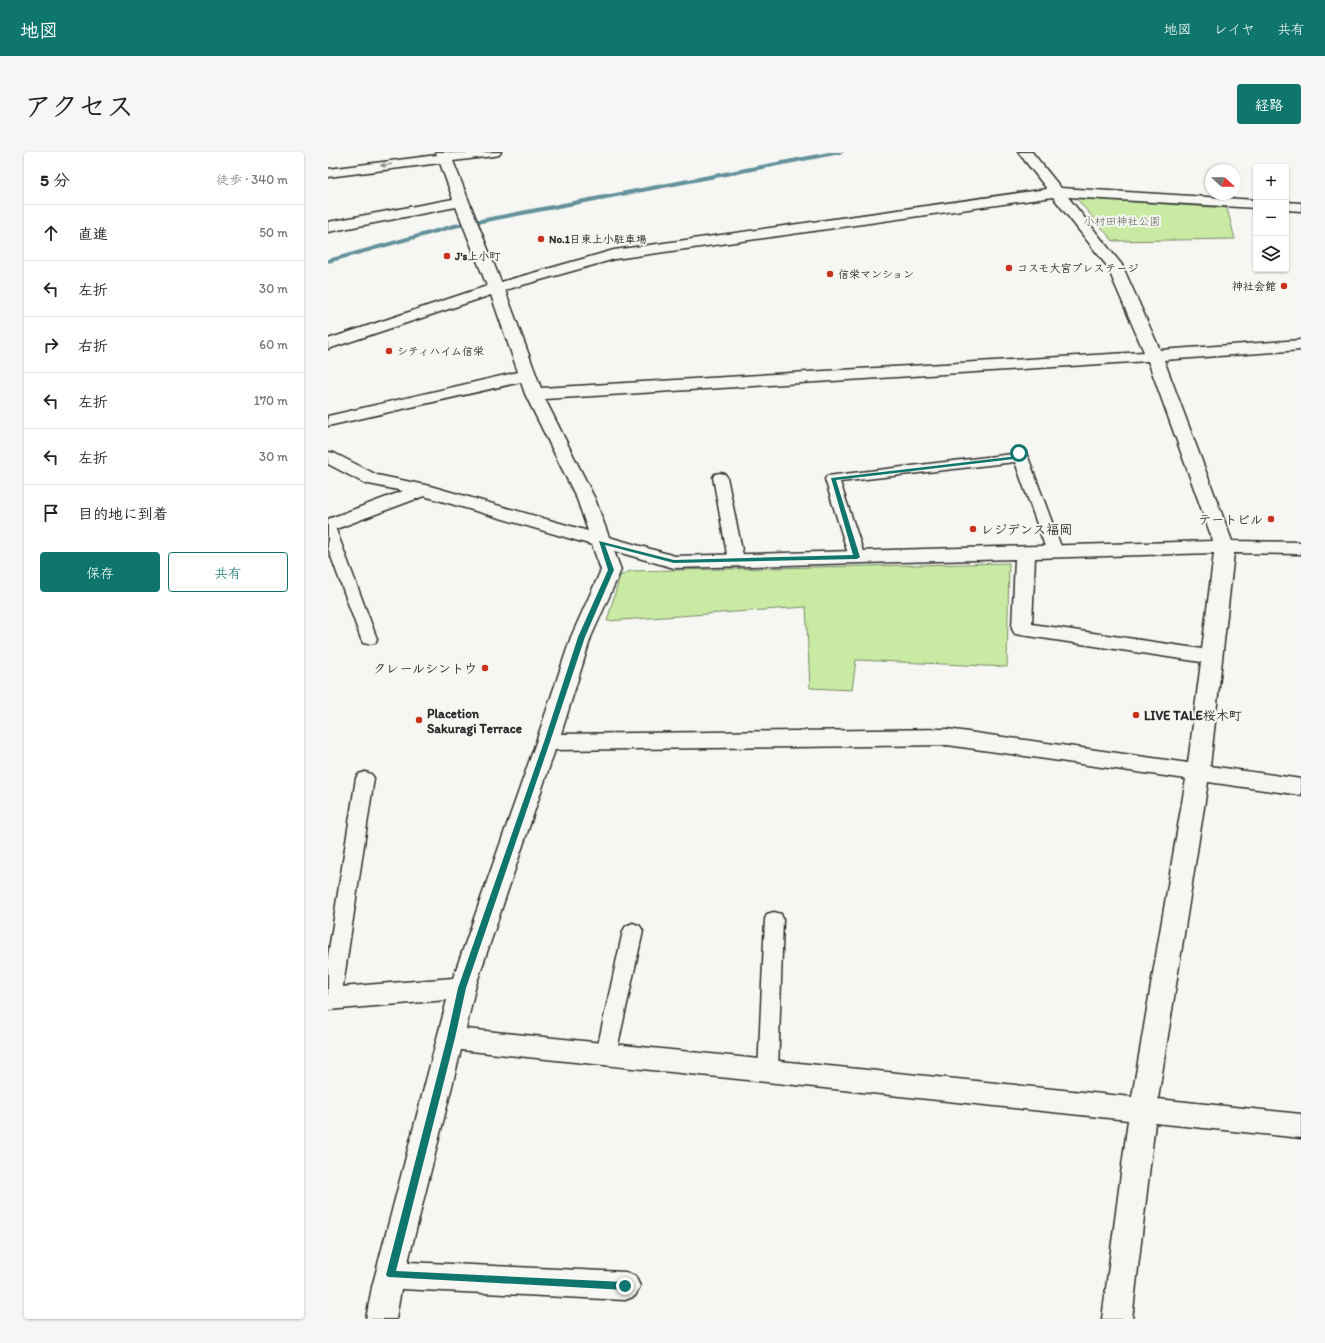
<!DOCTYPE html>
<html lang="ja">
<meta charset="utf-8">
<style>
body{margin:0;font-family:Itim,"Klee One",sans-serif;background:#f6f6f6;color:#222}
.controls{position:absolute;right:12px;top:12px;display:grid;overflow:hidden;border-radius:4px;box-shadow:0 1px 3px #0004}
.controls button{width:36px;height:36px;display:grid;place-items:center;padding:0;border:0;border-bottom:1px solid #e0e0e0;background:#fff;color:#222;font:20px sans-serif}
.compass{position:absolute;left:877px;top:12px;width:36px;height:36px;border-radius:50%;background:#fff;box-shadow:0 1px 3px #0004;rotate:111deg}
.stop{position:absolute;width:12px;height:12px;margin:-9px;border:3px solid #0f766e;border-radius:50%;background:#fff}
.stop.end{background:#0f766e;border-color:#fff;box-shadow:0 1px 4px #0008}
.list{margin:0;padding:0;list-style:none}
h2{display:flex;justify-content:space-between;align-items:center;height:52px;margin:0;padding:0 16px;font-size:17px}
h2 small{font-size:13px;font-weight:400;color:#767676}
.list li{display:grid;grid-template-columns:26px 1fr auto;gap:12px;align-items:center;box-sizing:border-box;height:56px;padding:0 16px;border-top:1px solid #e0e0e0}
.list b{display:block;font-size:15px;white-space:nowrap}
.list em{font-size:13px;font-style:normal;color:#767676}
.actions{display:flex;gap:8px;padding:12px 16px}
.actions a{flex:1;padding:9px 0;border:1px solid #0f766e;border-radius:4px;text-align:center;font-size:14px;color:#0f766e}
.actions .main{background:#0f766e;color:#fff}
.icon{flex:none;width:22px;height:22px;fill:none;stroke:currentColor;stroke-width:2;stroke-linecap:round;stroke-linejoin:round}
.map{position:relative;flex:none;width:973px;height:1167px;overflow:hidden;border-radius:4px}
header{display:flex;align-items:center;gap:24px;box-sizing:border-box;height:56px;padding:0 20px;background:#0f766e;color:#fff}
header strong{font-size:19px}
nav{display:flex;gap:22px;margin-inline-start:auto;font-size:14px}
.intro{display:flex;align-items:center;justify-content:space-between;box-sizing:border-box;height:96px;padding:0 24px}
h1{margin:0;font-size:28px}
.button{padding:10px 18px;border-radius:4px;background:#0f766e;color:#fff;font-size:14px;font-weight:700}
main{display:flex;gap:24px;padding:0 24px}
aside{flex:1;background:#fff;border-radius:4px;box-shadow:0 1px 3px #0004}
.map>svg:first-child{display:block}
.green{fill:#c8eaa3;stroke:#7a8a67}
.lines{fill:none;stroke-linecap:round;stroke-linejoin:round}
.stream{fill:#62909b;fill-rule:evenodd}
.lane-casing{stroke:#2b2b2b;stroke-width:3}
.street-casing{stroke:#2b2b2b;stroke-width:3}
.lane{fill:#f6f6f2;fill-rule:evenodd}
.street{fill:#f6f6f2;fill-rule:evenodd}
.oneway{fill:#90908e}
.route{fill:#0f766e}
.poi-dot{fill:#c8321e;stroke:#f6f6f2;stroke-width:1.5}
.labels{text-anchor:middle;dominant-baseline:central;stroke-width:4;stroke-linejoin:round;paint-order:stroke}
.far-park-label{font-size:11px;fill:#525b49;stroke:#f6f6f2}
.far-poi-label{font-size:11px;font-weight:bold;fill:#2b2b2b;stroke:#f6f6f2;text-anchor:start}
.poi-label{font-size:13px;font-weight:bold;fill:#2b2b2b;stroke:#f6f6f2;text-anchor:start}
</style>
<header>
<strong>地図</strong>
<nav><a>地図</a><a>レイヤ</a><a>共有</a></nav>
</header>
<div class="intro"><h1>アクセス</h1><a class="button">経路</a></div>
<main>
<aside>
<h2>5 分<small>徒歩 · 340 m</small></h2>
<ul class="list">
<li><svg class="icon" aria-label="ahead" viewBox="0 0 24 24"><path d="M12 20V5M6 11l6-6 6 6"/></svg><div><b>直進</b></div><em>50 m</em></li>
<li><svg class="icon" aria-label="left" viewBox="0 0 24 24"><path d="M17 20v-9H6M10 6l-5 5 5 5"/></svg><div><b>左折</b></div><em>30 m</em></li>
<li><svg class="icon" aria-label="right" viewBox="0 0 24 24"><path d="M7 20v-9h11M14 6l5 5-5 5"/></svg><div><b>右折</b></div><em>60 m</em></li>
<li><svg class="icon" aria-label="left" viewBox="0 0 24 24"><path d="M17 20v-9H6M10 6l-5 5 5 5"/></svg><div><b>左折</b></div><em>170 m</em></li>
<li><svg class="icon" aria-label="left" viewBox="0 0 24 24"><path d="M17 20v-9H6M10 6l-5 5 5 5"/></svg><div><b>左折</b></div><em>30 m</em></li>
<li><svg class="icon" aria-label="arrive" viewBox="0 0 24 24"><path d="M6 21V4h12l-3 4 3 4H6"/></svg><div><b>目的地に到着</b></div></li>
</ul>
<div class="actions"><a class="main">保存</a><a>共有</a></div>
</aside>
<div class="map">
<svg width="973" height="1167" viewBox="0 0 973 1167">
<rect width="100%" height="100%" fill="#f6f6f2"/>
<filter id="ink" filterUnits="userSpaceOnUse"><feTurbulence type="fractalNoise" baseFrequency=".025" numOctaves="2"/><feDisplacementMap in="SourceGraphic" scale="8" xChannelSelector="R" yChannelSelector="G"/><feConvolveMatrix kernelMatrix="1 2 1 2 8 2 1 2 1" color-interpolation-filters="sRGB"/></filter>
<g filter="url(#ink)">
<!-- green -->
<path class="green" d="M 748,46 L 899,56 L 907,87 L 785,89 Z
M 681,411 L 679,515 L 528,508 L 524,538 L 482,536 L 478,455 L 279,469 L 292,424 L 302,419 Z"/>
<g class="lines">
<!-- stream -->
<path class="stream" d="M 501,0 L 516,0 L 512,2 L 127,76 L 0,111 L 0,107 L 126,72 Z"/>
<defs>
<path id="lane" d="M 691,297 L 696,298 L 700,305 L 735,400 L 732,403 L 727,405 L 722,403 L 719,400 L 687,310 L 512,330 L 537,405 L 534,408 L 529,410 L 524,408 L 521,405 L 497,327 L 499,324 L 684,302 L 686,298 Z
M 392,321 L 397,322 L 399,325 L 416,408 L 413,411 L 408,413 L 403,411 L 400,408 L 385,325 L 387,322 Z
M 0,370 L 5,372 L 7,375 L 49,487 L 47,491 L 41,492 L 35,491 L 33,487 L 0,396 Z
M 37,620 L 43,622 L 46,626 L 13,847 L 10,853 L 3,855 L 0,854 L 0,804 L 28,626 L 31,622 Z
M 446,760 L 453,762 L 455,767 L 450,920 L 447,926 L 440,929 L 433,926 L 430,920 L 437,767 L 439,762 Z
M 305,771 L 312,774 L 315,779 L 288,902 L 285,908 L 278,911 L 271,908 L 268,902 L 295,779 L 298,774 Z"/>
<path id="street" d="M 108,0 L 122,0 L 123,1 L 173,0 L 171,3 L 166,4 L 125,9 L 173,130 L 286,98 L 719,37 L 690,0 L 704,0 L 733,36 L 928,48 L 928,56 L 740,45 L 794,113 L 832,198 L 973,188 L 973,198 L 836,208 L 904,389 L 973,390 L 973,402 L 906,401 L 882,614 L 973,627 L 973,643 L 880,630 L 830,947 L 973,962 L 973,986 L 827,971 L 804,1167 L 774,1167 L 800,968 L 133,898 L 80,1110 L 297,1120 L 307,1124 L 312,1134 L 307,1144 L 297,1148 L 73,1137 L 68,1167 L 38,1167 L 44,1135 L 119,848 L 0,858 L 0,836 L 125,826 L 208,590 L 243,485 L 273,418 L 264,393 L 96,344 L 0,380 L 0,367 L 75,339 L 36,331 L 0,312 L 0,300 L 6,301 L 49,323 L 102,334 L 260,379 L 249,347 L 197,242 L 193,230 L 0,274 L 0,264 L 190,220 L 163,143 L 0,197 L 0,187 L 159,134 L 128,55 L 0,80 L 0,70 L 125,47 L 112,11 L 0,25 L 0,17 L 109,3 ZM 725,45 L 779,114 L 816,200 L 213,236 L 177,138 L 287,107 ZM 820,209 L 885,389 L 347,404 L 281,385 L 267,347 L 217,247 ZM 286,399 L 346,416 L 687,407 L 684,477 L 687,482 L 873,510 L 860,611 L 619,577 L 233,582 L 263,485 L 293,418 ZM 886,401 L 874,497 L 704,472 L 707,406 ZM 619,593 L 858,627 L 804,945 L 138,877 L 147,836 L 227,598 Z
M 958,50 L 973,51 L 973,59 L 958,58 Z"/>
</defs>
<!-- lane casing -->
<use href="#lane" class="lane-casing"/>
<!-- street casing -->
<use href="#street" class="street-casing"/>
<!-- lane -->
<use href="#lane" class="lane"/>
<!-- street -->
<use href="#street" class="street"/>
</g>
<!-- one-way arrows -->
<defs><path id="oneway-solid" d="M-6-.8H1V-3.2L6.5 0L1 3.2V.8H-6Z"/></defs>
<use class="oneway" href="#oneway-solid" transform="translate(58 13) rotate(173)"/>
</g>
<!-- route -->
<path class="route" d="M 690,300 L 693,300 L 695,306 L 508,328 L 532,405 L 529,407 L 346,411 L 277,393 L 286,418 L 257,485 L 222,590 L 138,836 L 127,886 L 68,1119 L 297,1130 L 300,1131 L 301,1134 L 300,1137 L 297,1138 L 60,1125 L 58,1123 L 119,886 L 130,836 L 216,590 L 250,485 L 280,418 L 271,389 L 346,408 L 525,403 L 503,326 L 690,304 Z"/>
<!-- markers -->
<g class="poi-dot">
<circle cx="213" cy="87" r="4"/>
<circle cx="119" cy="104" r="4"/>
<circle cx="681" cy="116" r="4"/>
<circle cx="502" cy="122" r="4"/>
<circle cx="956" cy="134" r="4"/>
<circle cx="61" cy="199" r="4"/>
<circle cx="943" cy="367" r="4"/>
<circle cx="645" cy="377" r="4"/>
<circle cx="157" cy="516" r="4"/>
<circle cx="808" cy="563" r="4"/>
<circle cx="91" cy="568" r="4"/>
</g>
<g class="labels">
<!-- far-park labels -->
<g class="far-park-label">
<text x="794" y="69">小村田神社公園</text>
</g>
<!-- far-poi labels -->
<g class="far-poi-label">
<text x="221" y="87">No.1日東上小駐車場</text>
<text x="127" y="104">J's上小町</text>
<text x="689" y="116">コスモ大宮プレステージ</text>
<text x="510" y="122">信栄マンション</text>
<text x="948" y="134" text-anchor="end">神社会館</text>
<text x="69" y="199">シティハイム信栄</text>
</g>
<!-- poi labels -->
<g class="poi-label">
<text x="935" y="367" text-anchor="end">テートビル</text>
<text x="653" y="377">レジデンス福岡</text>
<text x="149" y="516" text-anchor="end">クレールシントウ</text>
<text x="99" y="561">Placetion<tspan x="99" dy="15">Sakuragi Terrace</tspan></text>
<text x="816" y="563">LIVE TALE桜木町</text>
</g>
</g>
</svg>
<div class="controls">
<button>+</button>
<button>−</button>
<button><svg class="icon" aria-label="layers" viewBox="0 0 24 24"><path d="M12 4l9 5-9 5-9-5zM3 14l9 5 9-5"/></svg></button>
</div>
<svg class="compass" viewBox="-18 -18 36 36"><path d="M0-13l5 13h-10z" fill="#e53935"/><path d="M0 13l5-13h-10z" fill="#767676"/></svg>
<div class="stop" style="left:691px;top:301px"></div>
<div class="stop end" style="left:297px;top:1134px"></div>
</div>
</main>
